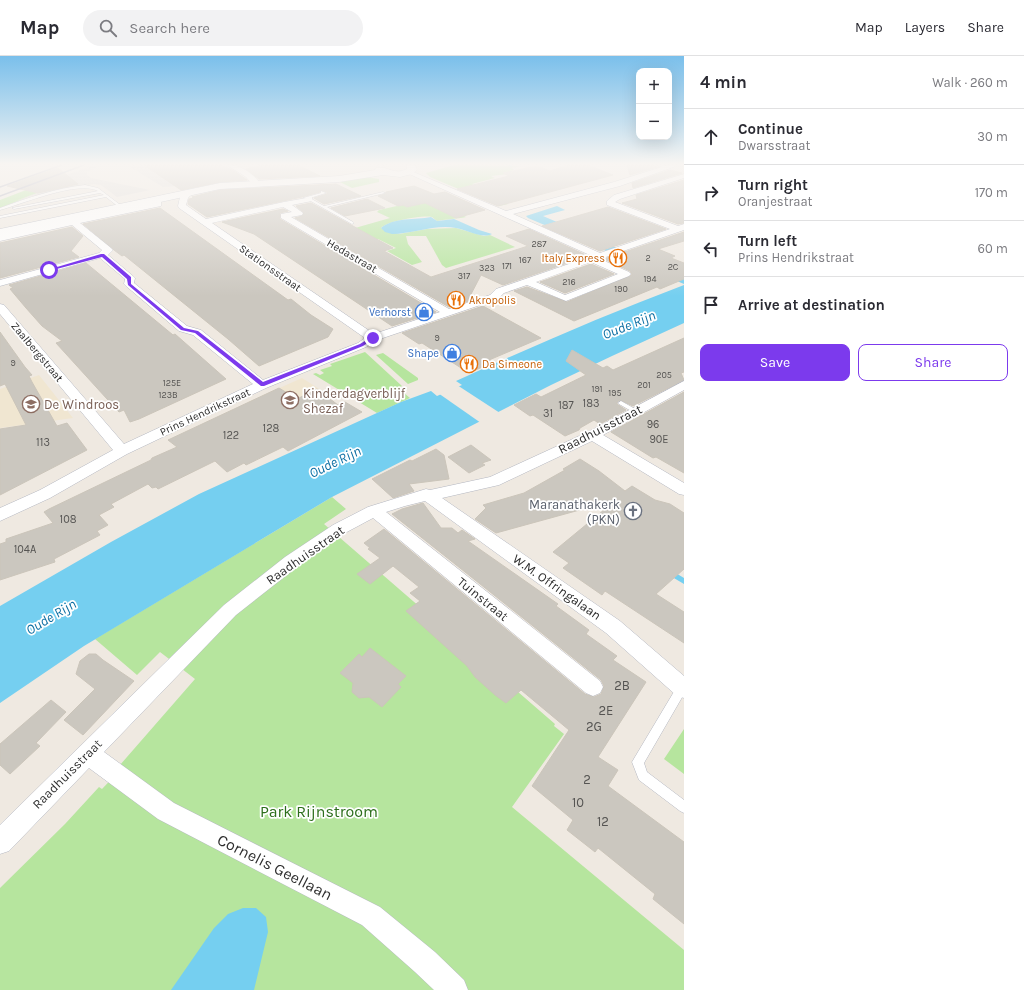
<!DOCTYPE html>
<meta charset="utf-8">
<style>
body{margin:0;font-family:Karla,sans-serif;background:#f2f2f3;color:#2b2b33}
.controls{position:absolute;right:12px;top:12px;display:grid;overflow:hidden;border-radius:8px;box-shadow:0 4px 16px #0002}
.controls button{width:36px;height:36px;display:grid;place-items:center;padding:0;border:0;border-bottom:1px solid #e1e1e2;background:#fff;color:#2b2b33;font:20px sans-serif}
.stop{position:absolute;width:12px;height:12px;margin:-9px;border:3px solid #7c3aed;border-radius:50%;background:#fff}
.stop.end{background:#7c3aed;border-color:#fff;box-shadow:0 1px 4px #0008}
.list{margin:0;padding:0;list-style:none}
h2{display:flex;justify-content:space-between;align-items:center;height:52px;margin:0;padding:0 16px;font-size:17px}
h2 small{font-size:13px;font-weight:400;color:#7c7c81}
.list li{display:grid;grid-template-columns:26px 1fr auto;gap:12px;align-items:center;box-sizing:border-box;height:56px;padding:0 16px;border-top:1px solid #e1e1e2}
.list b{display:block;font-size:15px;white-space:nowrap}
.list p{margin:0;font-size:13px;white-space:nowrap;color:#7c7c81}
.list em{font-size:13px;font-style:normal;color:#7c7c81}
.actions{display:flex;gap:8px;padding:12px 16px}
.actions a{flex:1;padding:9px 0;border:1px solid #7c3aed;border-radius:8px;text-align:center;font-size:14px;color:#7c3aed}
.actions .main{background:#7c3aed;color:#fff}
.icon{flex:none;width:22px;height:22px;fill:none;stroke:currentColor;stroke-width:2;stroke-linecap:round;stroke-linejoin:round}
.map{position:relative;flex:none;width:684px;height:934px;overflow:hidden}
header{display:flex;align-items:center;gap:24px;box-sizing:border-box;height:56px;padding:0 20px;background:#fff;border-bottom:1px solid #e1e1e2}
header strong{font-size:19px}
nav{display:flex;gap:22px;margin-inline-start:auto;font-size:14px}
.search{width:280px;height:36px;background:#f2f2f3;display:flex;align-items:center;gap:10px;box-sizing:border-box;padding:0 14px;border-radius:22px;color:#7c7c81;font-size:15px}
main{display:flex}
aside{flex:1;background:#fff}
.map>svg:first-child{display:block}
.education{fill:#f0e6d1}
.green{fill:#b6e59e}
.plaza{fill:#dfdcd8}
.water{fill:#75cff0}
.pier{fill:#efe9e1}
.lines{fill:none;stroke-linecap:round;stroke-linejoin:round}
.stream{fill:#75cff0;fill-rule:evenodd}
.building{fill:#cbc7bf;stroke:#cbc5ba}
.lane-casing{stroke:#b4b7c1;stroke-width:1}
.street-casing{stroke:#b4b7c1;stroke-width:1}
.secondary-casing{stroke:#b4b7c1;stroke-width:1}
.lane{fill:#fff;fill-rule:evenodd}
.street{fill:#fff;fill-rule:evenodd}
.secondary{fill:#fff;fill-rule:evenodd}
.rail{stroke:#a3a6b8;stroke-width:1.5}
.route{fill:#7c3aed}
.labels{text-anchor:middle;dominant-baseline:central;stroke-width:3.5;stroke-linejoin:round;paint-order:stroke}
.far-number-label{font-size:9px;fill:#555452}
.far-street-label{font-size:11px;fill:#2e2e2e;stroke:#fff}
.far-food-label{font-size:11px;fill:#c56008;stroke:#fff;text-anchor:start}
.far-shop-label{font-size:11px;fill:#366cbe;stroke:#fff;text-anchor:end}
.number-label{font-size:11px;fill:#555452}
.education-label{font-size:13px;fill:#785e54;stroke:#fff;text-anchor:start}
.street-label{font-size:13px;fill:#2e2e2e;stroke:#fff}
.worship-label{font-size:13px;fill:#5b616d;stroke:#fff;text-anchor:end}
.near-number-label{font-size:13px;fill:#555452}
.water-label{font-size:14px;font-style:italic;fill:#0d6fa3;stroke:#fff}
.near-park-label{font-size:16px;fill:#2c6e1b;stroke:#fff}
.near-street-label{font-size:16px;fill:#2e2e2e;stroke:#fff}
</style>
<header>
<strong>Map</strong>
<div class="search"><svg class="icon" aria-label="search" viewBox="0 0 24 24"><circle cx="10" cy="10" r="6"/><path d="M15 15l6 6"/></svg>Search here</div>
<nav><a>Map</a><a>Layers</a><a>Share</a></nav>
</header>
<main>
<div class="map">
<svg width="684" height="934" viewBox="0 0 684 934">
<rect width="100%" height="100%" fill="#efe9e1"/>
<!-- education -->
<path class="education" d="M 39,319 L 73,362 L 0,372 L 0,333 Z
M 302,322 L 332,341 L 283,366 L 273,364 L 248,346 Z"/>
<!-- green -->
<path class="green" d="M 454,109 L 521,110 L 512,112 L 514,114 L 510,115 L 515,117 L 491,120 L 495,122 L 472,128 L 481,132 L 488,139 L 508,148 L 499,150 L 430,121 L 426,117 Z
M 367,121 L 379,123 L 379,126 L 352,132 L 338,125 Z
M 26,134 L 38,137 L 0,152 L 0,144 Z
M 428,143 L 466,161 C 456,163 448,163 437,165 C 435,164 434,162 432,161 C 422,159 388,165 381,172 L 399,178 L 427,173 L 456,172 L 484,180 L 490,179 L 515,191 L 446,212 L 442,209 L 426,180 L 406,180 L 408,188 L 422,206 L 412,209 L 387,195 L 396,192 L 378,183 L 369,185 L 348,174 L 390,162 L 377,156 L 379,154 Z
M 365,296 L 402,330 L 398,332 L 410,342 L 377,357 L 313,318 L 316,317 L 320,319 L 324,317 L 320,314 L 332,310 L 330,308 Z
M 383,297 L 418,322 L 418,324 L 408,328 L 376,299 Z
M 332,441 L 346,453 L 324,468 L 555,668 L 554,670 L 564,678 L 512,751 L 684,894 L 684,934 L 0,934 L 0,832 L 65,768 L 99,731 L 102,733 L 123,711 L 120,709 L 195,623 L 160,596 L 137,619 L 95,583 Z
M 684,673 L 684,718 L 664,703 Z"/>
<!-- plaza -->
<path class="plaza" d="M 94,109 L 100,109 L 87,116 L 87,119 L 91,122 L 150,134 L 117,141 L 101,129 L 94,128 L 47,136 L 15,145 L 37,137 L 38,131 L 26,134 Z
M 127,109 L 143,109 L 176,130 L 163,131 Z"/>
<!-- water -->
<path class="water" d="M 557,150 L 565,154 L 543,160 L 684,221 L 684,228 L 528,162 L 526,160 Z
M 431,161 L 437,165 L 454,163 L 479,174 L 492,178 C 482,183 467,174 456,172 C 435,168 413,178 392,178 L 385,176 L 381,172 C 394,161 415,164 431,161 Z
M 684,229 L 684,267 L 612,300 L 551,329 L 332,441 L 84,590 L 0,647 L 0,550 L 111,486 L 199,438 L 401,346 L 431,335 L 437,340 L 462,329 L 456,325 C 531,291 607,258 684,229 Z
M 243,852 L 256,852 L 266,861 L 268,876 L 254,934 L 171,934 L 214,872 L 228,858 Z"/>
<!-- pier -->
<path class="pier" d="M 457,329 L 500,357 L 481,367 L 438,337 Z"/>
<g class="lines">
<!-- stream -->
<path class="stream" d="M 511,109 L 512,110 L 511,111 L 507,109 Z
M 669,513 L 684,522 L 684,528 L 667,518 L 666,516 L 667,514 Z"/>
</g>
<!-- building -->
<path class="building" d="M 144,109 L 221,109 L 234,115 L 247,124 L 220,126 L 181,134 Z
M 262,109 L 298,109 L 320,120 L 259,123 L 246,113 Z
M 569,109 L 587,109 L 613,119 L 498,150 L 457,133 L 509,120 L 503,117 L 532,111 L 537,110 L 550,115 Z
M 627,109 L 654,109 L 657,111 L 630,119 Z
M 58,112 L 78,128 L 38,137 L 7,130 Z
M 670,114 L 682,117 L 633,132 L 632,127 Z
M 684,124 L 684,167 L 678,168 L 622,147 L 637,143 L 636,139 Z
M 336,128 L 361,140 L 324,148 L 314,142 L 327,138 L 327,136 L 320,134 L 320,136 L 302,141 L 207,161 L 188,148 L 189,143 L 194,142 L 192,141 L 220,134 Z
M 414,130 L 434,138 L 445,136 L 485,154 L 456,162 L 425,147 L 407,151 L 403,149 L 398,150 L 378,140 L 385,138 L 386,136 Z
M 367,143 L 385,152 L 345,160 L 331,152 Z
M 311,147 L 393,192 L 384,195 L 431,221 L 528,190 L 506,180 L 529,173 L 588,200 L 503,229 L 481,219 L 469,242 L 472,244 L 449,251 L 295,162 L 302,160 L 304,157 L 296,150 Z
M 608,151 L 666,173 L 600,195 L 542,170 Z
M 160,152 L 288,244 L 291,243 L 311,259 L 333,273 L 328,281 L 259,310 L 228,283 L 124,199 L 122,200 L 114,194 L 83,168 Z
M 283,153 L 288,155 L 280,157 L 280,163 L 436,256 L 392,270 L 254,178 L 222,166 Z
M 72,171 L 83,180 L 71,195 L 79,201 L 0,222 L 0,187 Z
M 684,176 L 684,185 L 658,193 L 675,200 L 671,202 L 684,207 L 684,223 L 660,233 L 657,231 L 574,265 L 514,235 L 527,231 L 567,246 L 632,219 L 630,215 L 604,203 Z
M 86,207 L 173,279 L 175,278 L 226,323 L 139,363 L 130,366 L 124,354 L 119,356 L 107,343 L 56,287 L 62,285 L 42,270 L 26,252 L 10,233 L 13,232 L 9,229 Z
M 591,208 L 614,218 L 565,237 L 540,226 Z
M 483,250 L 541,282 L 489,304 L 491,305 L 487,307 L 489,308 L 469,317 L 422,287 L 419,288 L 402,277 Z
M 0,276 L 25,311 L 32,319 L 29,320 L 32,326 L 57,370 L 67,367 L 87,394 L 0,439 L 0,373 L 26,369 L 5,328 L 0,330 Z
M 684,282 L 684,316 L 681,317 L 684,324 L 633,350 L 620,344 L 617,346 L 617,348 L 626,354 L 600,368 L 594,364 L 580,372 L 579,374 L 565,380 L 533,359 L 530,360 L 514,349 L 536,338 L 541,341 L 586,319 L 566,305 L 572,294 L 603,312 L 607,310 L 613,314 Z
M 279,332 L 297,343 L 317,333 L 338,349 L 345,346 L 362,356 L 288,395 L 283,391 L 246,409 L 244,407 L 227,416 L 215,405 L 158,433 L 156,431 L 152,432 L 148,428 L 111,448 L 114,451 L 99,459 L 108,469 L 97,475 L 100,479 L 54,503 L 55,506 L 0,524 L 0,488 L 6,486 L 6,483 L 53,467 L 44,456 L 49,453 L 151,404 L 152,402 L 177,391 L 168,384 Z
M 684,336 L 684,417 L 656,401 L 653,402 L 611,376 Z
M 471,389 L 491,404 L 482,407 L 485,409 L 469,417 L 448,401 Z
M 436,393 L 444,399 L 449,423 L 409,428 L 414,435 L 393,442 L 372,423 L 410,404 L 412,405 Z
M 580,403 L 599,415 L 625,435 L 632,430 L 655,444 L 670,448 L 684,457 L 684,513 L 656,538 L 684,556 L 684,587 L 605,535 L 602,539 L 563,512 L 569,507 L 553,496 L 616,444 L 496,477 L 475,463 L 486,452 L 483,449 L 524,437 L 565,414 L 563,413 Z
M 423,447 L 441,472 L 452,472 L 458,477 L 462,474 L 475,483 L 468,485 L 558,548 L 556,550 L 589,574 L 586,578 L 617,600 L 613,604 L 646,626 L 598,701 L 618,714 L 608,730 L 684,786 L 684,868 L 653,843 L 655,838 L 598,792 L 595,796 L 567,774 L 573,764 L 532,730 L 569,674 L 521,634 L 506,647 L 495,639 L 475,621 L 467,610 L 406,555 L 420,545 L 410,537 L 419,531 L 393,510 L 370,528 L 357,518 L 380,502 L 368,493 L 370,492 L 364,487 L 384,473 L 585,638 L 594,641 L 601,638 L 604,630 L 601,624 L 392,458 L 402,453 Z
M 370,592 L 406,620 L 398,628 L 401,631 L 382,651 L 369,641 L 359,642 L 352,636 L 353,627 L 340,617 L 359,598 L 362,601 Z
M 89,598 L 96,598 L 103,604 L 134,625 L 83,679 L 64,664 L 95,633 L 76,618 L 80,605 Z
M 51,644 L 66,656 L 36,687 L 40,690 L 10,718 L 0,709 L 0,688 Z"/>
<g class="lines">
<defs>
<path id="lane" d="M 657,109 L 663,109 L 670,112 L 668,113 Z
M 85,129 L 98,132 L 123,151 L 120,152 L 106,141 L 0,162 L 0,160 L 104,139 L 100,137 L 14,153 L 12,152 L 98,135 C 79,124 22,148 0,154 L 0,152 C 28,142 56,132 85,129 Z
M 321,135 L 326,137 L 310,142 L 324,150 L 383,136 L 385,137 L 327,151 L 353,166 L 354,167 L 352,168 L 307,143 L 303,142 L 321,137 Z
M 621,345 L 637,354 L 638,355 L 637,356 L 633,356 L 619,348 L 618,347 Z
M 682,627 L 684,628 L 684,638 L 644,707 L 647,716 L 684,744 L 684,757 L 680,755 L 639,724 L 632,706 L 678,629 Z"/>
<path id="street" d="M 227,109 C 241,109 251,116 260,127 L 259,129 L 253,129 L 246,121 Z
M 377,109 L 384,109 L 381,111 Z
M 668,109 L 679,109 L 620,130 L 513,158 L 600,197 L 670,173 L 607,149 L 607,145 L 614,139 L 684,118 L 684,122 L 620,143 L 615,146 L 678,170 L 684,168 L 684,174 L 600,203 L 629,216 L 631,218 L 629,220 L 566,245 L 527,229 L 504,237 L 498,243 L 377,284 L 366,291 L 266,332 L 127,398 L 50,442 L 0,465 L 0,452 L 40,434 L 113,394 L 0,258 L 0,248 L 4,249 L 124,388 L 253,328 L 193,279 L 179,275 L 126,230 L 124,228 L 125,223 L 100,202 L 0,230 L 0,224 L 99,197 L 102,194 L 72,169 L 0,185 L 0,179 L 158,146 L 161,146 L 161,150 L 80,167 L 111,192 L 113,194 L 108,199 L 133,220 L 135,222 L 134,227 L 187,270 L 201,274 L 263,324 L 358,287 L 365,282 L 179,152 L 178,150 L 180,141 L 187,134 L 193,134 L 194,136 L 188,142 L 186,149 L 206,163 L 284,146 L 312,141 L 312,145 L 292,149 L 303,157 L 302,159 L 291,161 L 449,253 L 490,239 L 496,233 L 592,200 L 407,117 L 407,115 L 411,115 L 506,155 L 614,126 ZM 283,151 L 292,156 L 281,158 L 281,162 L 440,256 L 374,278 L 212,167 ZM 591,206 L 618,218 L 565,239 L 536,226 Z
M 684,325 L 684,334 L 603,379 L 684,427 L 684,439 L 679,438 L 592,385 L 499,429 L 442,442 L 620,565 L 684,620 L 684,642 L 677,640 L 606,577 L 425,445 L 405,450 L 386,456 L 600,625 L 603,631 L 600,637 L 593,640 L 586,637 L 373,462 L 345,477 L 297,511 L 236,559 L 104,696 L 174,747 L 380,851 L 435,896 L 464,924 L 468,934 L 434,934 L 415,916 L 362,869 L 158,763 L 89,712 L 9,795 L 0,798 L 0,769 L 224,549 L 285,501 L 333,469 L 368,451 L 426,433 L 430,434 L 490,421 L 588,376 Z"/>
<path id="secondary" d="M 407,109 L 415,109 L 417,114 L 412,118 L 400,121 L 383,119 L 339,126 L 220,133 L 0,181 L 0,173 L 220,127 L 339,120 L 375,114 L 376,112 C 387,109 394,120 407,113 Z"/>
</defs>
<!-- lane casing -->
<use href="#lane" class="lane-casing"/>
<!-- street casing -->
<use href="#street" class="street-casing"/>
<!-- secondary casing -->
<use href="#secondary" class="secondary-casing"/>
<!-- lane -->
<use href="#lane" class="lane"/>
<!-- street -->
<use href="#street" class="street"/>
<!-- secondary -->
<use href="#secondary" class="secondary"/>
<!-- rail -->
<path class="rail" d="M 0,131 L 62,109
M 0,140 L 84,109"/>
</g>
<!-- sky -->
<linearGradient id="sky" x2="0" y2="1"><stop stop-color="#7abfeb"/><stop offset="0.45" stop-color="#f8f5f2"/><stop offset="1" stop-color="#f8f5f2" stop-opacity="0"/></linearGradient>
<rect width="684" height="240" fill="url(#sky)"/>
<!-- route -->
<path class="route" d="M 101,198 L 104,198 L 131,221 L 131,228 L 184,272 L 198,275 L 263,326 L 360,288 L 371,281 L 375,282 L 363,290 L 264,330 L 261,330 L 195,277 L 181,274 L 128,229 L 127,223 L 102,201 L 49,215 L 47,214 Z"/>
<!-- icons -->
<defs>
<symbol id="restaurant-ring" viewBox="-11 -11 22 22"><circle r="9.5" fill="#fff" stroke="#e8710a" stroke-width="1.5"/><path d="M-5-6h1v4h1v-4h1v4h1v-4h1v5L-1.5 .5V6h-2V.5L-5-1ZM5-6V6H3V1.5H1.5Q1.5-4 5-6Z" fill="#e8710a"/></symbol>
<symbol id="shop-ring" viewBox="-11 -11 22 22"><circle r="9.5" fill="#fff" stroke="#3f7fe0" stroke-width="1.5"/><path d="M-5-2.5h2.3a2.7 3.5 0 0 1 5.4 0H5L5.5 6h-11ZM-1.5-2.5h3a1.5 2.3 0 0 0-3 0Z" fill="#3f7fe0"/></symbol>
<symbol id="school-ring" viewBox="-11 -11 22 22"><circle r="9.5" fill="#fff" stroke="#8d6e63" stroke-width="1.5"/><path d="M0-5L7-2L0 1L-7-2ZM-4 1L0 2.5L4 1V4Q0 6-4 4Z" fill="#8d6e63"/></symbol>
<symbol id="church-ring" viewBox="-11 -11 22 22"><circle r="9.5" fill="#fff" stroke="#6b7280" stroke-width="1.5"/><path d="M-1.2-6h2.4v3.5h3.3v2.4h-3.3V6h-2.4V-.1h-3.3v-2.4h3.3Z" fill="#6b7280"/></symbol>
</defs>
<g fill-rule="evenodd">
<use href="#restaurant-ring" x="608" y="192" width="20" height="20"/>
<use href="#restaurant-ring" x="446" y="234" width="20" height="20"/>
<use href="#shop-ring" x="414" y="246" width="20" height="20"/>
<use href="#shop-ring" x="442" y="287" width="20" height="20"/>
<use href="#restaurant-ring" x="459" y="298" width="20" height="20"/>
<use href="#school-ring" x="280" y="334" width="20" height="20"/>
<use href="#school-ring" x="21" y="338" width="20" height="20"/>
<use href="#church-ring" x="623" y="445" width="20" height="20"/>
</g>
<g class="labels">
<!-- far-number labels -->
<g class="far-number-label">
<text x="539" y="188">287</text>
<text x="648" y="202">2</text>
<text x="525" y="204">167</text>
<text x="507" y="210">171</text>
<text x="673" y="211">2C</text>
<text x="487" y="212">323</text>
<text x="464" y="220">317</text>
<text x="650" y="223">194</text>
<text x="569" y="226">216</text>
<text x="621" y="233">190</text>
<text x="437" y="282">9</text>
<text x="13" y="307">9</text>
<text x="664" y="319">205</text>
<text x="172" y="327">125E</text>
<text x="644" y="329">201</text>
<text x="597" y="333">191</text>
<text x="615" y="337">195</text>
<text x="168" y="339">123B</text>
</g>
<!-- far-street labels -->
<g class="far-street-label">
<text transform="translate(352 200) rotate(30)">Hedastraat</text>
<text transform="translate(270 212) rotate(35)">Stationsstraat</text>
<text transform="translate(37 296) rotate(50)">Zaalbergstraat</text>
<text transform="translate(205 356) rotate(-25)">Prins Hendrikstraat</text>
</g>
<!-- far-food labels -->
<g class="far-food-label">
<text x="605" y="202" text-anchor="end">Italy Express</text>
<text x="469" y="244">Akropolis</text>
<text x="482" y="308">Da Simeone</text>
</g>
<!-- far-shop labels -->
<g class="far-shop-label">
<text x="411" y="256">Verhorst</text>
<text x="439" y="297">Shape</text>
</g>
<!-- number labels -->
<g class="number-label">
<text x="591" y="347">183</text>
<text x="566" y="349">187</text>
<text x="548" y="357">31</text>
<text x="653" y="368">96</text>
<text x="271" y="372">128</text>
<text x="231" y="379">122</text>
<text x="659" y="383">90E</text>
<text x="43" y="386">113</text>
<text x="68" y="463">108</text>
<text x="25" y="493">104A</text>
</g>
<!-- education labels -->
<g class="education-label">
<text x="303" y="337">Kinderdagverblijf<tspan x="303" dy="15">Shezaf</tspan></text>
<text x="44" y="348">De Windroos</text>
</g>
<!-- street labels -->
<g class="street-label">
<text transform="translate(600 373) rotate(-27)">Raadhuisstraat</text>
<text transform="translate(305 499) rotate(-35)">Raadhuisstraat</text>
<text transform="translate(557 531) rotate(35)">W.M. Offringalaan</text>
<text transform="translate(483 543) rotate(39)">Tuinstraat</text>
<text transform="translate(67 718) rotate(-45)">Raadhuisstraat</text>
</g>
<!-- worship labels -->
<g class="worship-label">
<text x="620" y="448">Maranathakerk<tspan x="620" dy="15">(PKN)</tspan></text>
</g>
<!-- near-number labels -->
<g class="near-number-label">
<text x="622" y="629">2B</text>
<text x="606" y="654">2E</text>
<text x="594" y="670">2G</text>
<text x="587" y="723">2</text>
<text x="578" y="746">10</text>
<text x="603" y="765">12</text>
</g>
<!-- water labels -->
<g class="water-label">
<text transform="translate(629 269) rotate(-22)">Oude Rijn</text>
<text transform="translate(335 406) rotate(-26)">Oude Rijn</text>
<text transform="translate(51 561) rotate(-31)">Oude Rijn</text>
</g>
<!-- near-park labels -->
<g class="near-park-label">
<text x="319" y="755">Park Rijnstroom</text>
</g>
<!-- near-street labels -->
<g class="near-street-label">
<text transform="translate(275 811) rotate(27)">Cornelis Geellaan</text>
</g>
</g>
</svg>
<div class="controls">
<button>+</button>
<button>−</button>
</div>
<div class="stop" style="left:49px;top:214px"></div>
<div class="stop end" style="left:373px;top:282px"></div>
</div>
<aside>
<h2>4 min<small>Walk · 260 m</small></h2>
<ul class="list">
<li><svg class="icon" aria-label="ahead" viewBox="0 0 24 24"><path d="M12 20V5M6 11l6-6 6 6"/></svg><div><b>Continue</b><p>Dwarsstraat</p></div><em>30 m</em></li>
<li><svg class="icon" aria-label="right" viewBox="0 0 24 24"><path d="M7 20v-9h11M14 6l5 5-5 5"/></svg><div><b>Turn right</b><p>Oranjestraat</p></div><em>170 m</em></li>
<li><svg class="icon" aria-label="left" viewBox="0 0 24 24"><path d="M17 20v-9H6M10 6l-5 5 5 5"/></svg><div><b>Turn left</b><p>Prins Hendrikstraat</p></div><em>60 m</em></li>
<li><svg class="icon" aria-label="arrive" viewBox="0 0 24 24"><path d="M6 21V4h12l-3 4 3 4H6"/></svg><div><b>Arrive at destination</b></div></li>
</ul>
<div class="actions"><a class="main">Save</a><a>Share</a></div>
</aside>
</main>
